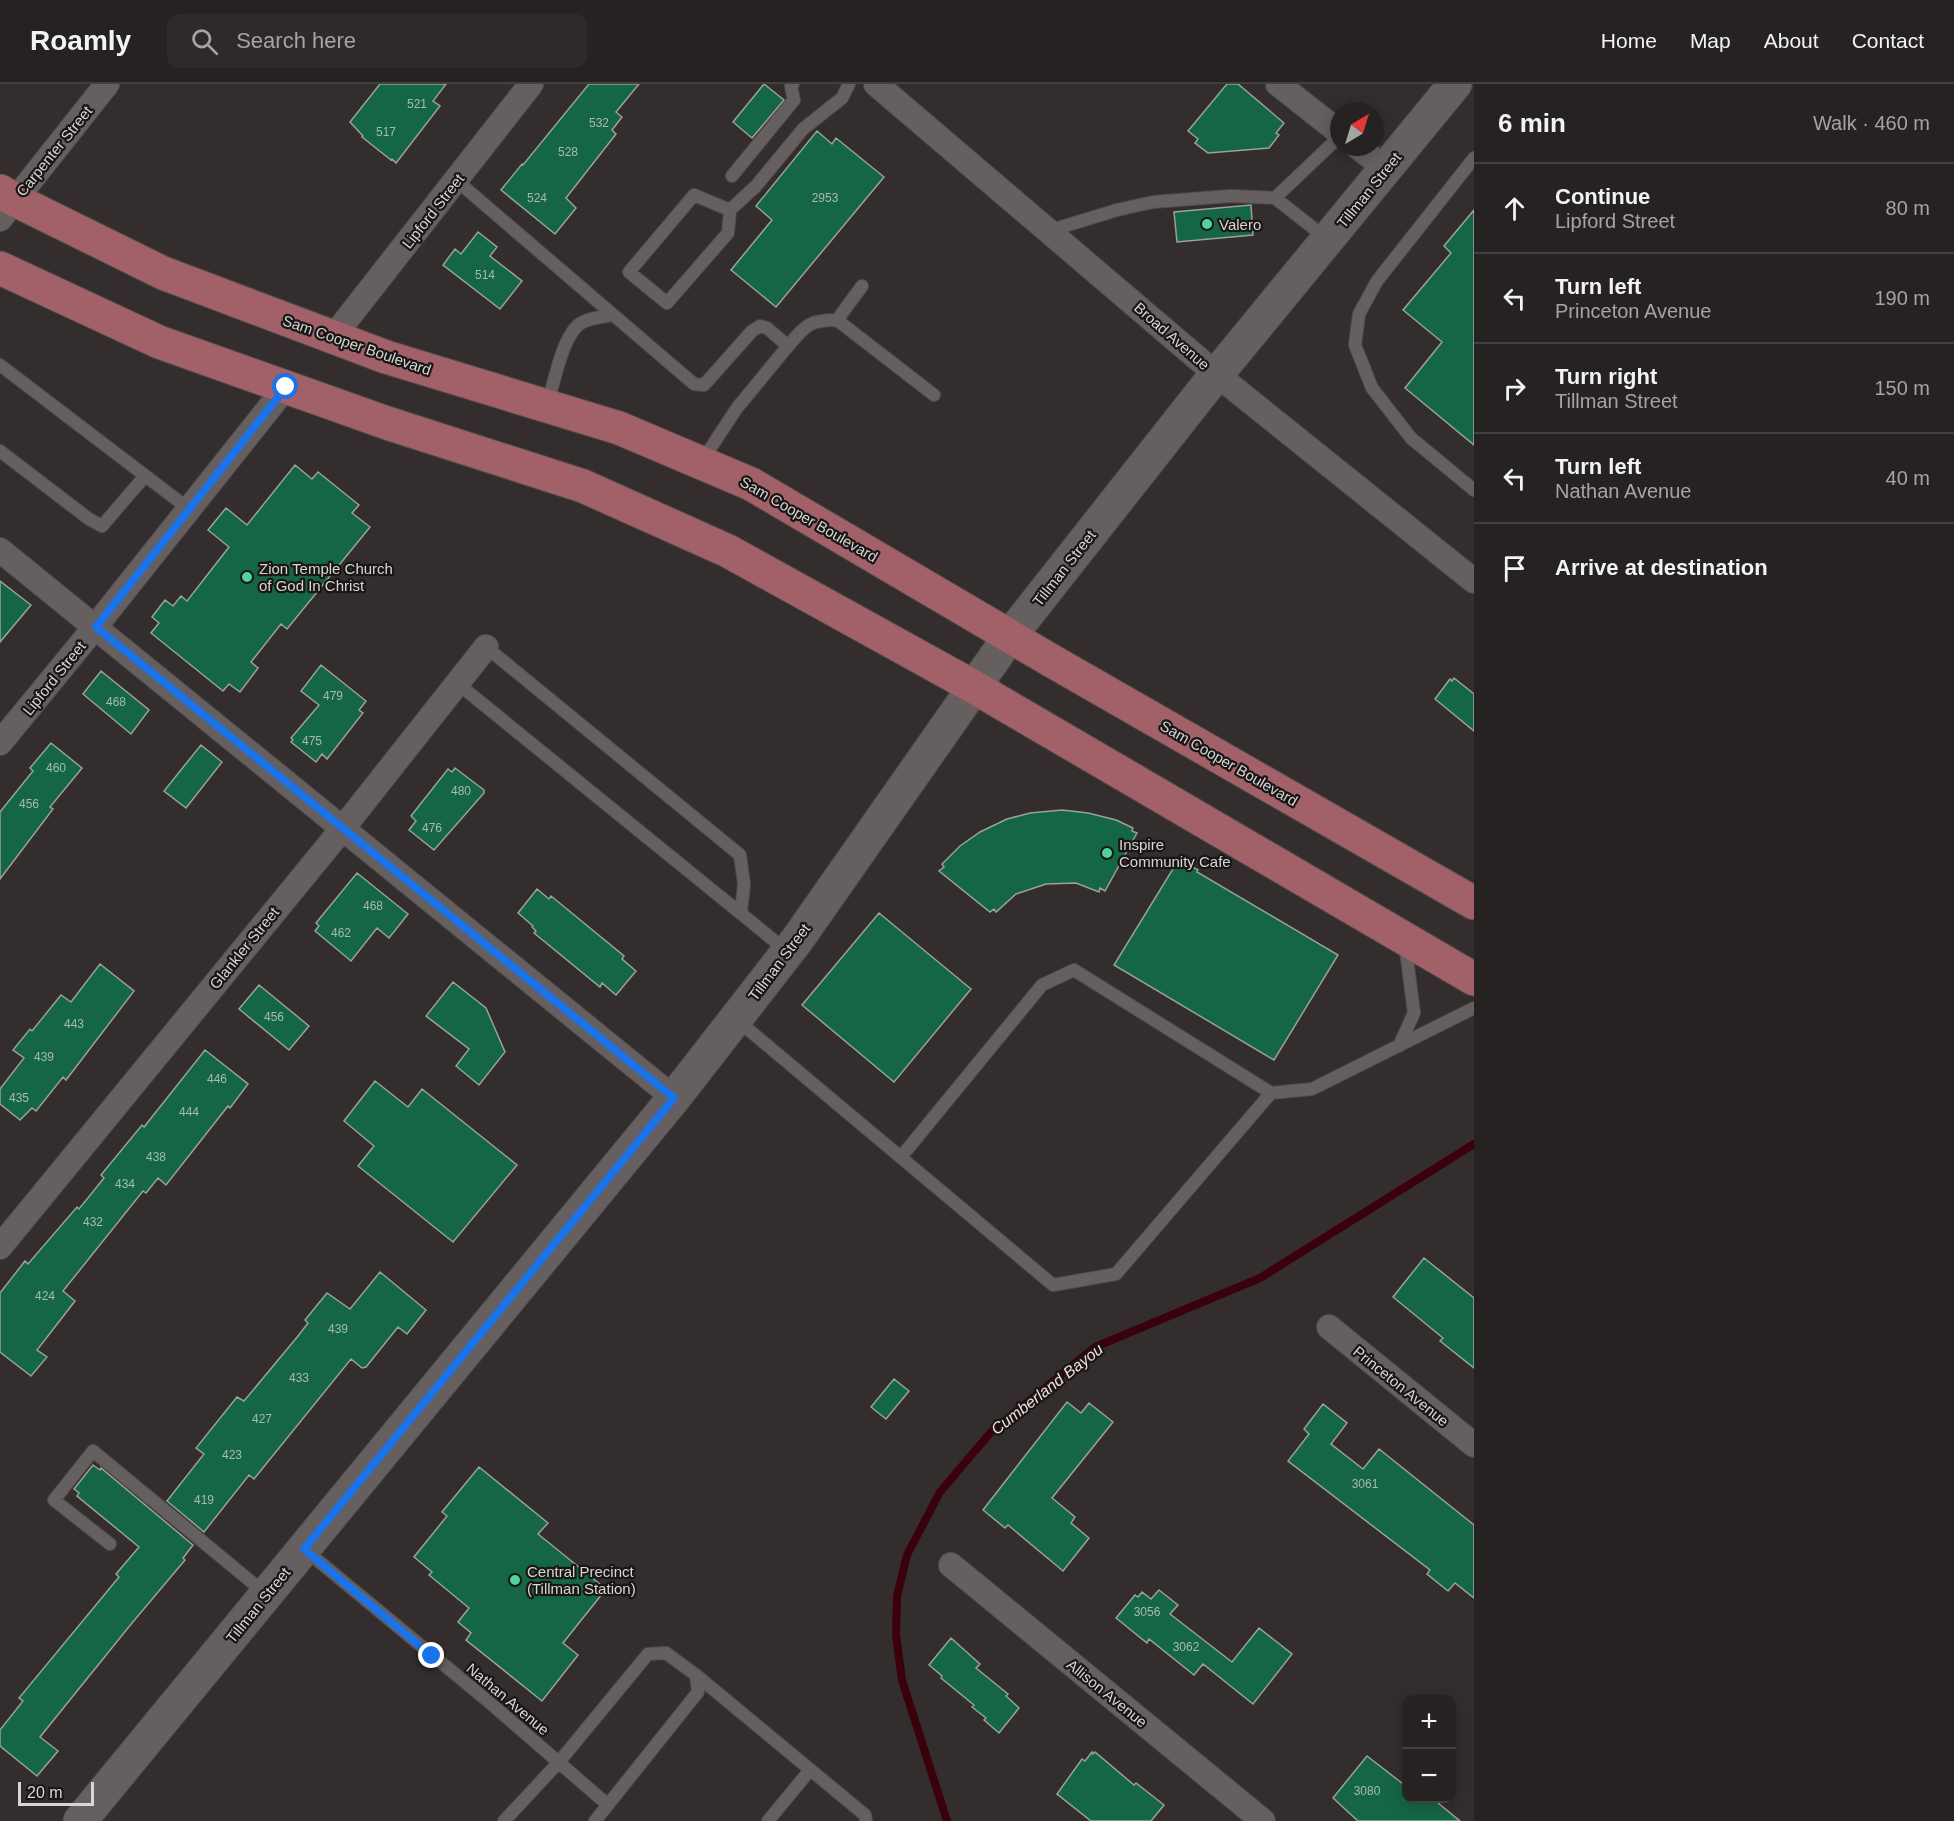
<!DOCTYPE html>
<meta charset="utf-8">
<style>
body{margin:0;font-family:Arial,sans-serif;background:#2e2a2a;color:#f1f3f6}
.controls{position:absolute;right:18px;bottom:18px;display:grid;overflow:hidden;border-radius:12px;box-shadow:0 3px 15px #0003}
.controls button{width:54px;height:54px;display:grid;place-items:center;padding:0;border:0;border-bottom:2px solid #423f40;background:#262222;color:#f1f3f6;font:30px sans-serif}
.compass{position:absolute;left:1330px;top:18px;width:54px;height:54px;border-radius:50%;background:#262222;box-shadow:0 3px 15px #0003;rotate:38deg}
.scale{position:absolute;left:18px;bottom:15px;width:76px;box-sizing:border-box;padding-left:6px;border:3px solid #d9d5d5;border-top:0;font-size:16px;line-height:21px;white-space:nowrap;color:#d9d5d5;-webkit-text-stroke:4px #191616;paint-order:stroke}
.stop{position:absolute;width:18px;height:18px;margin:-14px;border:4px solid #1a73e8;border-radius:50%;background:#fff}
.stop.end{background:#1a73e8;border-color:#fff;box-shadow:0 2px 6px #0008}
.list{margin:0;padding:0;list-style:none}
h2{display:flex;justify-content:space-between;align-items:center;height:78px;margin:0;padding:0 24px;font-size:26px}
h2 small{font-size:20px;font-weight:400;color:#a4a4a5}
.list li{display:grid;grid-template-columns:39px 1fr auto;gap:18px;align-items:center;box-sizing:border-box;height:90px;padding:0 24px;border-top:2px solid #423f40}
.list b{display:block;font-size:22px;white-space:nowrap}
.list p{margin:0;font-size:20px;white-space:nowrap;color:#a4a4a5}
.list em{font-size:20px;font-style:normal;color:#a4a4a5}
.icon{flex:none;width:33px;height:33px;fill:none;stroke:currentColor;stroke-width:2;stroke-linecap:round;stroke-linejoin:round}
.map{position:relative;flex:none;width:1474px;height:1737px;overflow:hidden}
header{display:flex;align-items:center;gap:36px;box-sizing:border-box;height:84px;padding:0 30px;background:#262222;border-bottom:2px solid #423f40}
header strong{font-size:28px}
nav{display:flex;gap:33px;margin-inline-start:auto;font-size:21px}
.search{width:420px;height:54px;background:#2e2a2a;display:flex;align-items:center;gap:15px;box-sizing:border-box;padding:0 21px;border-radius:12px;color:#a4a4a5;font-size:22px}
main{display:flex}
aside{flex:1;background:#262222}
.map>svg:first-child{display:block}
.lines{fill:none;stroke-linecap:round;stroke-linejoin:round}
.stream{stroke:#3a000c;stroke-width:8}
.building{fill:#156645;stroke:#9aa19d;stroke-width:1.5}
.service-casing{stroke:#504b4b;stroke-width:14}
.minor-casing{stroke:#504b4b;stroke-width:26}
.secondary-casing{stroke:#504b4b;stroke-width:35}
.primary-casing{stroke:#504b4b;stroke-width:35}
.service{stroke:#665f60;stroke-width:12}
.minor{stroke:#665f60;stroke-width:24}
.secondary{stroke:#665f60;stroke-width:33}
.primary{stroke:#a26068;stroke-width:33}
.route{stroke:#1a73e8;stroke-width:8}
.poi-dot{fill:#50d398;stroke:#191616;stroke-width:2}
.labels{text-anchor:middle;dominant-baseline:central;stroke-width:4.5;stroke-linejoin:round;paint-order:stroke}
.number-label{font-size:12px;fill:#a8b9b1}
.street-label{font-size:15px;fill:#d9d5d5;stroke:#191616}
.poi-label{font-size:15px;fill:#d9d5d5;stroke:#191616;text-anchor:start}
.water-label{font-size:16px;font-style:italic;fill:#f4dedf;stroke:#191616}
</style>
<header>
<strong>Roamly</strong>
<div class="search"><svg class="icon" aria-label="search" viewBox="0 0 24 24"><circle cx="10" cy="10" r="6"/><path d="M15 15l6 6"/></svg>Search here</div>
<nav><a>Home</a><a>Map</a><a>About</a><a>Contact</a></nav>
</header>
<main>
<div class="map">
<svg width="1474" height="1737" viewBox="0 0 1474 1737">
<rect width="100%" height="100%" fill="#332d2d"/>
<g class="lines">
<!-- stream -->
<path class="stream" d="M 947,1737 L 902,1596 L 896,1551 L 897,1512 L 907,1471 L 940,1408 L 991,1348 L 1095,1263 L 1260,1194 L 1474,1060"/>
</g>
<!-- building -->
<path class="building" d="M 380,0 L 446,0 L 433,17 L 440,22 L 396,79 L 392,75 L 391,76 L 362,53 L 363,52 L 350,38 Z
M 589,0 L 639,0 L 616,28 L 622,33 L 612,46 L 616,50 L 566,114 L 576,124 L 555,150 L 501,106 L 522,80 L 523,81 Z
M 764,0 L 784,16 L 752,54 L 733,38 Z
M 1227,0 L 1238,0 L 1284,39 L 1276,49 L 1279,51 L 1269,64 L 1208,69 L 1195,59 L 1198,55 L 1188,47 Z
M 817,47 L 832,60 L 836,54 L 884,93 L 776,223 L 731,186 L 772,136 L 756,122 Z
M 1251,121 L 1253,151 L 1177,158 L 1174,128 Z
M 1474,126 L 1474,361 L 1405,304 L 1442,258 L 1403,226 L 1451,169 L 1444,162 Z
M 478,148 L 497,163 L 490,172 L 522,197 L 500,225 L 443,181 L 455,165 L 461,170 Z
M 295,381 L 312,395 L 318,388 L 359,421 L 352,429 L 370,443 L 287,545 L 281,540 L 251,578 L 258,584 L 240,608 L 229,600 L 223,607 L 151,549 L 159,539 L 152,533 L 165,516 L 173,522 L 181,512 L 187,517 L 229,463 L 208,446 L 226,424 L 247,441 Z
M 0,497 L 31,521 L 0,558 Z
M 321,581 L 366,617 L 359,626 L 363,629 L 327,675 L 322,670 L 316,678 L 291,658 L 293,656 L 291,654 L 319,621 L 301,607 Z
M 101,587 L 149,626 L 131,650 L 83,610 Z
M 1454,594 L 1474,610 L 1474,647 L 1435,615 L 1450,595 L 1452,597 Z
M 51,659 L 82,684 L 50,723 L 53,725 L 0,795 L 0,728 L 33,687 L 30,684 Z
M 201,661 L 222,678 L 186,724 L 164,707 Z
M 455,684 L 484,706 L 484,709 L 434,766 L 409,746 L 416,737 L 411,732 L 448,685 L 452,688 Z
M 1062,726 L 1088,729 L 1116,736 L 1133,744 L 1132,747 L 1137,749 L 1105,807 L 1100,804 L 1099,808 L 1076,799 L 1046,800 L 1016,810 L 996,828 L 994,825 L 990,828 L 939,787 L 944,783 L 942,780 L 960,762 L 980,748 L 1007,735 L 1030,729 Z
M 1179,775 L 1198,786 L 1197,788 L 1338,871 L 1274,976 L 1114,881 Z
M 357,789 L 408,830 L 389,854 L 377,844 L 351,877 L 315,847 L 319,842 L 316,839 Z
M 537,805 L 549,815 L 551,812 L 624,872 L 622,875 L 636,887 L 616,911 L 602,899 L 600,903 L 534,849 L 536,847 L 532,843 L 533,842 L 518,829 Z
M 879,829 L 971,905 L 894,998 L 802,921 Z
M 100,880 L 134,907 L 66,996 L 63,993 L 36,1027 L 32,1024 L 20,1036 L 0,1020 L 0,1005 L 24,974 L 13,966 L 30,945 L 32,947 L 61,911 L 71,918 Z
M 453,898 L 486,924 L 505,968 L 479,1001 L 456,982 L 469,965 L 426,932 Z
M 259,901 L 309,942 L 289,966 L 239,925 Z
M 205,966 L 248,1000 L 230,1024 L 228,1022 L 166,1101 L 158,1094 L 146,1109 L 143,1107 L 63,1207 L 75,1217 L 37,1266 L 47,1273 L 31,1292 L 0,1268 L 0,1209 L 25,1177 L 28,1180 L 77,1123 L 79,1125 L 104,1094 L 101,1091 L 142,1041 L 144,1043 Z
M 375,997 L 408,1023 L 422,1005 L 517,1081 L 453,1158 L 358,1082 L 374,1062 L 344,1037 Z
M 1424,1174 L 1474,1214 L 1474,1284 L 1440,1257 L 1443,1254 L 1393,1213 Z
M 380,1188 L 426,1226 L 407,1250 L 398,1243 L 366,1283 L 362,1284 L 351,1275 L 254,1395 L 249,1391 L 204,1448 L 167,1417 L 204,1370 L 196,1364 L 237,1313 L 244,1317 L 298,1252 L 308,1239 L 305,1236 L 327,1209 L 350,1225 Z
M 894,1295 L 909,1307 L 886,1335 L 871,1323 Z
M 1067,1318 L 1081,1329 L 1089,1319 L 1113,1338 L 1052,1414 L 1075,1433 L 1071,1439 L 1089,1454 L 1063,1487 L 1008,1441 L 1005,1444 L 983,1426 Z
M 1323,1320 L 1347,1339 L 1331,1360 L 1363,1385 L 1379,1365 L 1474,1441 L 1474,1514 L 1455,1499 L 1448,1507 L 1427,1490 L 1430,1486 L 1288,1377 L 1309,1350 L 1304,1345 Z
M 93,1381 L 100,1386 L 101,1384 L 193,1461 L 183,1474 L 185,1476 L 132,1539 L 40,1653 L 58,1667 L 37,1692 L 0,1662 L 0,1646 L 23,1617 L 19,1614 L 119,1493 L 116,1490 L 139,1463 L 77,1412 L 79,1409 L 74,1405 Z
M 479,1383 L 548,1439 L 538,1450 L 606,1505 L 563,1559 L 578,1571 L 542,1617 L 466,1556 L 471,1549 L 458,1538 L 469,1524 L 429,1491 L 432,1488 L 414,1473 L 447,1432 L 442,1428 Z
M 1159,1506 L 1178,1521 L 1170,1530 L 1232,1578 L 1259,1544 L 1292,1570 L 1253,1620 L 1203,1580 L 1194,1591 L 1149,1555 L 1147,1559 L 1116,1534 L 1135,1511 L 1138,1513 L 1142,1508 L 1151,1515 Z
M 951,1554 L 980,1580 L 976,1584 L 1008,1610 L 1006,1612 L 1019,1624 L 999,1649 L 984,1636 L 986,1634 L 972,1623 L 974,1621 L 941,1594 L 942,1592 L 929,1581 Z
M 1092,1668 L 1093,1670 L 1095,1668 L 1134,1701 L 1136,1699 L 1164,1721 L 1151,1737 L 1091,1737 L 1057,1710 L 1082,1675 L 1085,1677 Z
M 1367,1672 L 1407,1703 L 1407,1714 L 1432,1714 L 1460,1737 L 1358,1737 L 1333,1714 Z"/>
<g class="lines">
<defs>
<path id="service" d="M 1474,74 L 1377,197 L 1359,230 L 1355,261 L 1372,304 L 1411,354 L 1474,406
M 732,92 L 794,16 L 791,2 L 793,0
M 457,97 L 694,300 L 704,301 L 752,247 L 760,242 L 767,244 L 788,262 L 737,324 L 702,377
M 1275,114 L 1339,53
M 730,126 L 694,111 L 629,188 L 667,219 L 728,149 L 730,126 L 756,102 L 803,45 L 842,14 L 849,0
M 1048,147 L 1117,126 L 1153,118 L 1230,112 L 1275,114 L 1326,154
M 837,236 L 862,202
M 788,262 C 806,241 809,236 837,236 L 934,311
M 0,281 L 189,425
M 547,322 C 554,300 562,251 581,239 C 591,233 602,233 613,231
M 0,367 L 89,435 L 102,442 L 145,392
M 486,563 L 740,771 L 744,800 L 741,829
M 457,599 L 787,867
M 737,936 L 1053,1201 L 1116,1190 L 1271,1009 L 1312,1005 L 1474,924
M 1399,962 L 1414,929 L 1405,859
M 901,1073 L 1042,901 L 1074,886 L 1271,1009
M 110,1460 L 54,1416 L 93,1367 L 266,1510
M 304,1465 L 489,1618 L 608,1721
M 696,1591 L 865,1731 L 866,1737
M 504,1737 L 559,1678 L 648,1570 L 666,1569 L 696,1591 L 698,1608 L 595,1737
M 768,1737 L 810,1686"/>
<path id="minor" d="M 876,0 L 1216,290 L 1474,497
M 1278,0 L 1339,48
M 1358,63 L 1386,85
M 0,135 L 107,0
M 333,253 L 531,0
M 0,466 L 674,1014
M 0,659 L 95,543 L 286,303
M 0,1163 L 343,744 L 486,563
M 1329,1243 L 1474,1361
M 951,1481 L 1263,1737"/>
<path id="secondary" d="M 80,1737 L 674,1014 L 797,856 L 1010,552 L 1203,307 L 1455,0"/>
<path id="primary" d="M 0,107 L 15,116 L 163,189 L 386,273 L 619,344 L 751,400 L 1052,577 L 1474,819
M 0,184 L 159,258 L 387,339 L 583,402 L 728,467 L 974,603 L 1474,895"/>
</defs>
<!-- service casing -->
<use href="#service" class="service-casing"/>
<!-- minor casing -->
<use href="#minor" class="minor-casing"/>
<!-- secondary casing -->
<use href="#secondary" class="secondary-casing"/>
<!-- primary casing -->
<use href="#primary" class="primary-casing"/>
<!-- service -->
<use href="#service" class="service"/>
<!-- minor -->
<use href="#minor" class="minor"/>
<!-- secondary -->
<use href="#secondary" class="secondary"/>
<!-- primary -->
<use href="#primary" class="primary"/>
</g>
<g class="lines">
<!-- route -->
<path class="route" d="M 286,303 L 96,543 L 674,1014 L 304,1465 L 432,1572"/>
</g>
<!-- markers -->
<g class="poi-dot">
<circle cx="1207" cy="140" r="6"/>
<circle cx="247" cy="493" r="6"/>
<circle cx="1107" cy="769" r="6"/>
<circle cx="515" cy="1496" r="6"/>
</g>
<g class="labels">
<!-- number labels -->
<g class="number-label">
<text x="417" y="20">521</text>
<text x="599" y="39">532</text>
<text x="386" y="48">517</text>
<text x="568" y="68">528</text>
<text x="537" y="114">524</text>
<text x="825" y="114">2953</text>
<text x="485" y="191">514</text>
<text x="333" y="612">479</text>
<text x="116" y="618">468</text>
<text x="312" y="657">475</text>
<text x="56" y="684">460</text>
<text x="461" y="707">480</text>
<text x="29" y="720">456</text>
<text x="432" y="744">476</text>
<text x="373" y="822">468</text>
<text x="341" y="849">462</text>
<text x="274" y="933">456</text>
<text x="74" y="940">443</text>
<text x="44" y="973">439</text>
<text x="217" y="995">446</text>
<text x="19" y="1014">435</text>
<text x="189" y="1028">444</text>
<text x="156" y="1073">438</text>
<text x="125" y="1100">434</text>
<text x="93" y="1138">432</text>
<text x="45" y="1212">424</text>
<text x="338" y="1245">439</text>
<text x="299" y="1294">433</text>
<text x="262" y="1335">427</text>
<text x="232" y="1371">423</text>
<text x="1365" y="1400">3061</text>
<text x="204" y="1416">419</text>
<text x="1147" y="1528">3056</text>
<text x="1186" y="1563">3062</text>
<text x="1367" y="1707">3080</text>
</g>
<!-- street labels -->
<g class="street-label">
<text transform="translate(54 67) rotate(-51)">Carpenter Street</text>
<text transform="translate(1369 106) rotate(-51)">Tillman Street</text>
<text transform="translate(433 127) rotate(-52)">Lipford Street</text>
<text transform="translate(1172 252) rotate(41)">Broad Avenue</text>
<text transform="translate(357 261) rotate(19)">Sam Cooper Boulevard</text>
<text transform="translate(809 435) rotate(30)">Sam Cooper Boulevard</text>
<text transform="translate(1064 484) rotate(-52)">Tillman Street</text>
<text transform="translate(54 594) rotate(-51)">Lipford Street</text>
<text transform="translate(1229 679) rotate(30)">Sam Cooper Boulevard</text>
<text transform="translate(244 864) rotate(-51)">Glankler Street</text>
<text transform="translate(779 878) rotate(-53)">Tillman Street</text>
<text transform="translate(1401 1302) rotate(39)">Princeton Avenue</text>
<text transform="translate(258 1521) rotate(-51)">Tillman Street</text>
<text transform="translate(1107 1609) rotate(39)">Allison Avenue</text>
<text transform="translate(508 1615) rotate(40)">Nathan Avenue</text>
</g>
<!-- poi labels -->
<g class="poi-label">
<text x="1219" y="140">Valero</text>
<text x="259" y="484">Zion Temple Church<tspan x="259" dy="17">of God In Christ</tspan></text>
<text x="1119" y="760">Inspire<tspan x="1119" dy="17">Community Cafe</tspan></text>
<text x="527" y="1487">Central Precinct<tspan x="527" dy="17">(Tillman Station)</tspan></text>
</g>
<!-- water labels -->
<g class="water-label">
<text transform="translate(1047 1305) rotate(-38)">Cumberland Bayou</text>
</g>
</g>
</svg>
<div class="controls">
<button>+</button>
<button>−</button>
</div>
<svg class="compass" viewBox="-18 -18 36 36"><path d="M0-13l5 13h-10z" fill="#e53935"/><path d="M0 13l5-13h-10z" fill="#a4a4a5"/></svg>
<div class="scale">20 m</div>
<div class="stop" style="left:286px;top:303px"></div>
<div class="stop end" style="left:432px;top:1572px"></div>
</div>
<aside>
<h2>6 min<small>Walk · 460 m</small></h2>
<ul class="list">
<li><svg class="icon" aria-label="ahead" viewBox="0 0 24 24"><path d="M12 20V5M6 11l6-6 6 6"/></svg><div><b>Continue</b><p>Lipford Street</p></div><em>80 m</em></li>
<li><svg class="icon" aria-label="left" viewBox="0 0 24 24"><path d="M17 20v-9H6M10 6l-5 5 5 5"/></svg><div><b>Turn left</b><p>Princeton Avenue</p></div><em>190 m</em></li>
<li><svg class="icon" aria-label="right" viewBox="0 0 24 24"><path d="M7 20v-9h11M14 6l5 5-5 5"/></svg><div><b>Turn right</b><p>Tillman Street</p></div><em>150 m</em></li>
<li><svg class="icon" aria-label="left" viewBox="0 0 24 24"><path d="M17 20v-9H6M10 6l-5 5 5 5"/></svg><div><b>Turn left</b><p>Nathan Avenue</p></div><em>40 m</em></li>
<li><svg class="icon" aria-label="arrive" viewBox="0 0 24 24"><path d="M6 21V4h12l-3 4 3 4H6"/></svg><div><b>Arrive at destination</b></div></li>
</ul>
</aside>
</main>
